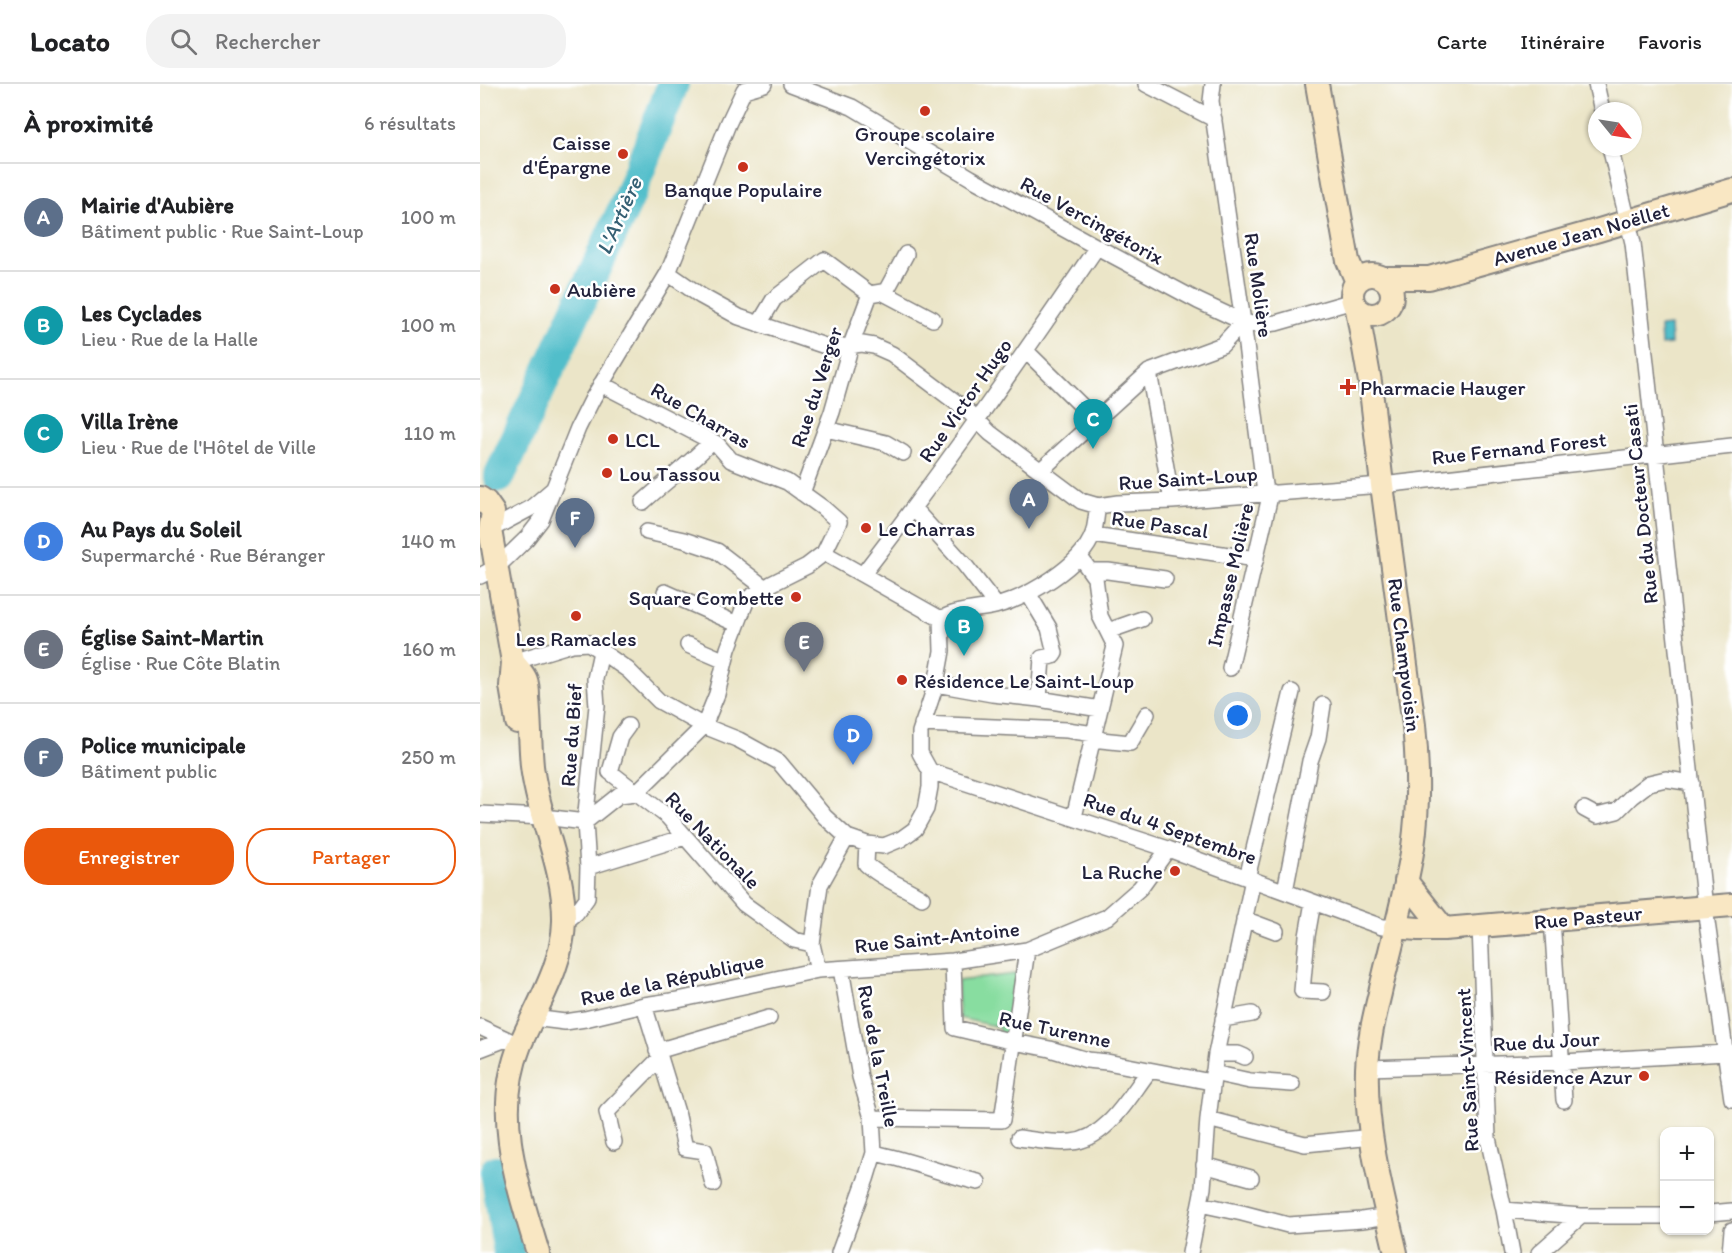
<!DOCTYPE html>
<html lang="fr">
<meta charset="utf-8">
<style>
body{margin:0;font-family:Itim,sans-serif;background:#f2f2f2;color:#202124}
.controls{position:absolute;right:18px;bottom:18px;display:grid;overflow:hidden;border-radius:12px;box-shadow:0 2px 4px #0004}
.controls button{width:54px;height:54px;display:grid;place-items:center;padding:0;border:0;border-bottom:2px solid #e0e0e0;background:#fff;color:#202124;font:30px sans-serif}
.compass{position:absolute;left:1108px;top:18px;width:54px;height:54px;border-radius:50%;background:#fff;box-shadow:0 2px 4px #0004;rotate:120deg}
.you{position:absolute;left:758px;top:632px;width:21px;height:21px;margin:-15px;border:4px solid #fff;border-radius:50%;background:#1a73e8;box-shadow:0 0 0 9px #1a73e833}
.badge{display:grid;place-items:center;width:39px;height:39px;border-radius:50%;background:#ea580c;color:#fff;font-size:20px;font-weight:700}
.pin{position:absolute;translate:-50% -50px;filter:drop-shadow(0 2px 3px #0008)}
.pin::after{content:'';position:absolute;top:32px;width:21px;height:18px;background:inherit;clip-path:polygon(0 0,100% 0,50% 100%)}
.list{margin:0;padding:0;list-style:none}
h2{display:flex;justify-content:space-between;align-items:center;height:78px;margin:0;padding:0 24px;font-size:26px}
h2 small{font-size:20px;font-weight:400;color:#757577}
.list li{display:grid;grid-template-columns:39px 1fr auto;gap:18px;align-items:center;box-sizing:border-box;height:108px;padding:0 24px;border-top:2px solid #e0e0e0}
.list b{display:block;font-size:22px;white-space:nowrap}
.list p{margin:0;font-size:20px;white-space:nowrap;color:#757577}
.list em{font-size:20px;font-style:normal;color:#757577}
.actions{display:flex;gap:12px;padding:18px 24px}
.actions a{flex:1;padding:14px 0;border:2px solid #ea580c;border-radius:24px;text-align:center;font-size:21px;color:#ea580c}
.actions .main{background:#ea580c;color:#fff}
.icon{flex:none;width:33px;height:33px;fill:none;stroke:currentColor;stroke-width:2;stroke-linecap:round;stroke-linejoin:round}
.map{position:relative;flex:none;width:1252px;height:1169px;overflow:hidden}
header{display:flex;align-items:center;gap:36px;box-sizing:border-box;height:84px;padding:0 30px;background:#fff;border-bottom:2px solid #e0e0e0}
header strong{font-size:28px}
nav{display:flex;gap:33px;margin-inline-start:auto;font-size:21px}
.search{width:420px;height:54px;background:#f2f2f2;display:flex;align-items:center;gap:15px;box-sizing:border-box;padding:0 21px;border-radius:24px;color:#757577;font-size:22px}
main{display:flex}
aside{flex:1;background:#fff}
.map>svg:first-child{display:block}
.green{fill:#88dda0;stroke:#55806e;stroke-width:1.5}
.water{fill:#51beca;stroke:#3a7082;stroke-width:1.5}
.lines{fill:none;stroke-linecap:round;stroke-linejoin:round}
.river{stroke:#51beca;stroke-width:32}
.minor-casing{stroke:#868482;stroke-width:18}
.secondary-casing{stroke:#868482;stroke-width:26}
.minor{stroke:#fff;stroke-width:15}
.secondary{stroke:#f9e7c3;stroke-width:22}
.poi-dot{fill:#c8321e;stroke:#fff;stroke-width:2}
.labels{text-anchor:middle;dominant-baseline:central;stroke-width:5;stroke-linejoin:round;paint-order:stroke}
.poi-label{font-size:21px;fill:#22223b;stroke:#fff;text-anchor:start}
.street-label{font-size:21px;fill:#22223b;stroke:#fff}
.water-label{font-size:22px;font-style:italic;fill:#356074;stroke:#fff}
</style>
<header>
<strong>Locato</strong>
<div class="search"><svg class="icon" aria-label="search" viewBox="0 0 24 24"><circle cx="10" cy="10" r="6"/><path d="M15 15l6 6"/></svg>Rechercher</div>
<nav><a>Carte</a><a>Itinéraire</a><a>Favoris</a></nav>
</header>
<main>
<aside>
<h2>À proximité<small>6 résultats</small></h2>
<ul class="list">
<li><span class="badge" style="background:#5c6f8a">A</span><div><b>Mairie d'Aubière</b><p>Bâtiment public · Rue Saint-Loup</p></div><em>100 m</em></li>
<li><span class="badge" style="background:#0f9aa8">B</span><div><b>Les Cyclades</b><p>Lieu · Rue de la Halle</p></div><em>100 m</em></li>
<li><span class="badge" style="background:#0f9aa8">C</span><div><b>Villa Irène</b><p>Lieu · Rue de l'Hôtel de Ville</p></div><em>110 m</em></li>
<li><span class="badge" style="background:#3f7fe0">D</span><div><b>Au Pays du Soleil</b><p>Supermarché · Rue Béranger</p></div><em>140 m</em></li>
<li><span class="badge" style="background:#6b7280">E</span><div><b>Église Saint-Martin</b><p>Église · Rue Côte Blatin</p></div><em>160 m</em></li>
<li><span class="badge" style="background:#5c6f8a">F</span><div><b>Police municipale</b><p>Bâtiment public</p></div><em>250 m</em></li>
</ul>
<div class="actions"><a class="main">Enregistrer</a><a>Partager</a></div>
</aside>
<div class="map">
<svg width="1252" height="1169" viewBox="0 0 1252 1169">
<rect width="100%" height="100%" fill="#fff"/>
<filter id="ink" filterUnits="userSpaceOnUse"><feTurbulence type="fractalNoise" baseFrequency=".0167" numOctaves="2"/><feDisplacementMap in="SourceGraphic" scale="12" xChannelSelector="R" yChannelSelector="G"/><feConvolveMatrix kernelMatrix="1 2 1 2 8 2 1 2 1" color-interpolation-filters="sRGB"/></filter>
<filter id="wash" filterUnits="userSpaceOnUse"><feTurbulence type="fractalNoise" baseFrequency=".008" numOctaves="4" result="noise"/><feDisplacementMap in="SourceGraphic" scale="24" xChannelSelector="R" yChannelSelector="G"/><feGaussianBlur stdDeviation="1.35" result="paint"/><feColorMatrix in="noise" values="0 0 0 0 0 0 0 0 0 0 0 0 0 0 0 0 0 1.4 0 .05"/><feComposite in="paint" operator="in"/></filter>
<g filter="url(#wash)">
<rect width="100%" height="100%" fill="#ebe5c8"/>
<!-- green -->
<path class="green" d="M 542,889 L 531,953 L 519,949 L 519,943 L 479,934 L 478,897 Z"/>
<!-- water -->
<path class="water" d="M 1190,242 L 1191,260 L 1181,261 L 1180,243 Z"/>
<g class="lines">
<!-- river -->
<path class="river" d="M 19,393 L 148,115 L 193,0
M 16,1087 L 29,1169"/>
</g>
</g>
<g filter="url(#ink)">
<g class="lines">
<defs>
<path id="minor" d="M 311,0 L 372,23 L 491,94 L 617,163 L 718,217 L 763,238 L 779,241 L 796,239 L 873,217
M 666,0 L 734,35
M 733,0 L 731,17 L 763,238 L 785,409
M 1116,0 L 1122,27
M 264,6 L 284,0
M 1130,63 L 1153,159 L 1225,824 L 1252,1015
M 188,189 L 221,212 L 259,233 L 351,264 L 382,260 L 394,262 L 412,270 L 490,329 L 510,349 L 601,417 L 618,422 L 638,419 L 692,417 L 902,401 L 1252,362
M 405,209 L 426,170
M 390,210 L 402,208 L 453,235
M 279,240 L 294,215 L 344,176 L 390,210
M 546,267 L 616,336
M 669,288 L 692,417
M 121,300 L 237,360 L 251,376 L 307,398 L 343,424 L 359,438 L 344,469 L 327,482 L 291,500 L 267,515 L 248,565 L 237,610 L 224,642 L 156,709
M 346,345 L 406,359 L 423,369
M 561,386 L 669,288 L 742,261 L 763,238
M 322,409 L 352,328 L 371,261 L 390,210
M 163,418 C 186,397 211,379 232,357
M 434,425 L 484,480 L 516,521
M 10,446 L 51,424 L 72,406
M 167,448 L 204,456 L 237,467 L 285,504
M 613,451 L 776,475
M 344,469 L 461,535
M 611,487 L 628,487 L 685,495
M 383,490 C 465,384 541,274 617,163
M 0,492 L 17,483 L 47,454 L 61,436 L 98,344 L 113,314 L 188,189 L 248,40 L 264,6
M 185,508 L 257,540
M 548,509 L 569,544 L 575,569 L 573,572 L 562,574 L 559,615
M 461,535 C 477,526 497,526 515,522 C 547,514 602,482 613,450 C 616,441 616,431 618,422
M 628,547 L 662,535
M 208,561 L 245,577
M 33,578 L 92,560 L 109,559 L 148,586 L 179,617 L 224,642 L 259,656 L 299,678 L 345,733 L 367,753 L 387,760 L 404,762 L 421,755 L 435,745 L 446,725 L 450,703 L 450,687 L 440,669 L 440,648 L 456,600 L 462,567 L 461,535
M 750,584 L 791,408
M 456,600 L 512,610 L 559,615 L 620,625
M 442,640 L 587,646 L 614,650 L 621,656 L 650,659 L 667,630
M 148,642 L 140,653 L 130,688 L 188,733 L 264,820 L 314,856 L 332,860
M 450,687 L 688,765 L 902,843 L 915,843
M 1104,725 L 1117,732 L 1137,727 L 1152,712 L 1169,699 L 1186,695 L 1212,699
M 0,730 L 64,733 L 105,738
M 594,733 L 635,562 L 620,532 L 615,494 L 600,473
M 105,738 L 139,711 L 156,709
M 387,760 L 386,780 C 402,795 423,802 442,814
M 108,783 L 205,753
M 767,794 L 812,608
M 805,807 L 830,677 L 838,654 L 843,621
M 833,818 L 827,852 L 822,907 L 843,908
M 764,835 L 796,847
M 1072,835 L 1084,1016
M 84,839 L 96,829 L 107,814 L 108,783 L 105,738 L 117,622 L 115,595 L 121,568
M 1000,842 L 1008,1054 L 1024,1126
M 473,877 L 475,944 L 534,958 L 570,965 L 607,976 L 627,978 L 731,998
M 338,886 L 332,860 L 340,801 L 367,753
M 164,921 L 198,1032 L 205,1064 L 225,1067 L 233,1100
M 53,934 L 85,938 L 105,935 L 164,921 L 198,916 L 338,886 L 473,877 L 547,866 L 627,833 L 660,804 L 688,765
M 743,935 L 772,930
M 0,943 L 26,955
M 0,965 L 26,955 L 40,962
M 177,967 L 289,934
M 736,970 L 758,970 L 765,973
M 887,984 L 1082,978 L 1246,969
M 733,989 L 770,997 L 812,1000
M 392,1034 L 522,1036 L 547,866
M 728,1035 L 825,1060 L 892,1053
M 539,1054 C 556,1056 574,1060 591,1058 C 625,1056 648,1015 666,991 L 667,986
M 134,1058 L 127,1028 L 179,975
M 394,1069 C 429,1076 463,1090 498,1098
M 724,1081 L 771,1094
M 720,1120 L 762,1129 L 808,1141 L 882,1136 L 908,1132
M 1230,1129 L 1252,1127
M 359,1169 L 386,1095 L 394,1069 L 392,1034 L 380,993 L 361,885
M 710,1169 L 723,1104 L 728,1035 L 736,970 L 773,795
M 1032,1169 L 1024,1126 L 1101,1132 L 1184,1132
M 1059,1169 L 1101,1132
M 1250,1169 L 1252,1146"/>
<path id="secondary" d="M 837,0 L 868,177 L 877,198
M872 211a20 20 0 1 1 40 0a20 20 0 1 1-40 0Z
M 902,194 L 949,194 L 1119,146 L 1252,106
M 877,225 L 890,298 L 902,401 L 934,641 C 938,682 939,722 933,763 C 925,812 911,861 900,909 C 894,934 888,959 887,985 C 885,1047 902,1109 916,1169
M 0,414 L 6,418 L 13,428 L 10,446 L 33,578 L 31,602 L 37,638
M 33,578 C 37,583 44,590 46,596 C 48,601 48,609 48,614 C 50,637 50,660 52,682 C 58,735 85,783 84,837 C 83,882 57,921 40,961 C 12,1029 38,1102 58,1169
M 926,797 L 964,845
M 915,843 L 938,845 L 964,845 L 1252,821"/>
</defs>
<!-- minor casing -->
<use href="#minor" class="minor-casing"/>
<!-- secondary casing -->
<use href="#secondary" class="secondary-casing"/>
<!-- minor -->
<use href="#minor" class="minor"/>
<!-- secondary -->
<use href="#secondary" class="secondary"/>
</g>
</g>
<!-- markers -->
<g class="poi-dot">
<circle cx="445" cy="27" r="6"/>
<circle cx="143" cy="70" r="6"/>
<circle cx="263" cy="83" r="6"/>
<circle cx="75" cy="205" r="6"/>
<path d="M865 294h6v6h6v6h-6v6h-6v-6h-6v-6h6z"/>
<circle cx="133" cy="355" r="6"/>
<circle cx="127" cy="389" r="6"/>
<circle cx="386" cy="444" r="6"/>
<circle cx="316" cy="513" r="6"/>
<circle cx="96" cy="532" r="6"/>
<circle cx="422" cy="596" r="6"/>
<circle cx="695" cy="787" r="6"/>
<circle cx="1164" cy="992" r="6"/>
</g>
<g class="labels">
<!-- poi labels -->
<g class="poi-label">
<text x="445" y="49" text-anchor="middle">Groupe scolaire<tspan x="445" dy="24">Vercingétorix</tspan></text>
<text x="131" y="58" text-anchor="end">Caisse<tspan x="131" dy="24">d'Épargne</tspan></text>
<text x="263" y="105" text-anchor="middle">Banque Populaire</text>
<text x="87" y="205">Aubière</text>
<text x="880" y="303">Pharmacie Hauger</text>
<text x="145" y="355">LCL</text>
<text x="139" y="389">Lou Tassou</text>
<text x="398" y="444">Le Charras</text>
<text x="304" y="513" text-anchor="end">Square Combette</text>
<text x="96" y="554" text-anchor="middle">Les Ramacles</text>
<text x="434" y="596">Résidence Le Saint-Loup</text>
<text x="683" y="787" text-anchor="end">La Ruche</text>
<text x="1152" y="992" text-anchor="end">Résidence Azur</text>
</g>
<!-- street labels -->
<g class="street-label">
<text transform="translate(612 136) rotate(29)">Rue Vercingétorix</text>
<text transform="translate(1101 150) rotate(-16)">Avenue Jean Noëllet</text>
<text transform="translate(779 201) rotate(82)">Rue Molière</text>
<text transform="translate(336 303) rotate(-72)">Rue du Verger</text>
<text transform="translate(485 316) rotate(-55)">Rue Victor Hugo</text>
<text transform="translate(221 331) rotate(30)">Rue Charras</text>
<text transform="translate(1039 364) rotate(-6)">Rue Fernand Forest</text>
<text transform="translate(708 394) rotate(-4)">Rue Saint-Loup</text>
<text transform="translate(1160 420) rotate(-96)">Rue du Docteur Casati</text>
<text transform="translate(680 440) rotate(8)">Rue Pascal</text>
<text transform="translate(750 491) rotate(-77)">Impasse Molière</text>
<text transform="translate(925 571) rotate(83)">Rue Champvoisin</text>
<text transform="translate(91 651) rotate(-86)">Rue du Bief</text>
<text transform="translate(690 744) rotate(19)">Rue du 4 Septembre</text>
<text transform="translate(233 756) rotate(46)">Rue Nationale</text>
<text transform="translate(1108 833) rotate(-5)">Rue Pasteur</text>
<text transform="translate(457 853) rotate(-6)">Rue Saint-Antoine</text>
<text transform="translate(192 895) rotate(-12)">Rue de la République</text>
<text transform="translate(575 945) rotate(12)">Rue Turenne</text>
<text transform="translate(1066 957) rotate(-3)">Rue du Jour</text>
<text transform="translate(399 972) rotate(79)">Rue de la Treille</text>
<text transform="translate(987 986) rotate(-93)">Rue Saint-Vincent</text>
</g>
<!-- water labels -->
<g class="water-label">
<text transform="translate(139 132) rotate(-66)">L'Artière</text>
</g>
</g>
</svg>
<div class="controls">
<button>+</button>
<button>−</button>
</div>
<svg class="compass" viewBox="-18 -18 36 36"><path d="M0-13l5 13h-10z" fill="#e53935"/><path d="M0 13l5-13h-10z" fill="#757577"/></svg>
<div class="you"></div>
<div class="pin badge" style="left:549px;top:445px;background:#5c6f8a">A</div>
<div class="pin badge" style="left:484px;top:572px;background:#0f9aa8">B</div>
<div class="pin badge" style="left:613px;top:365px;background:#0f9aa8">C</div>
<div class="pin badge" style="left:373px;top:681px;background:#3f7fe0">D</div>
<div class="pin badge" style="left:324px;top:588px;background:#6b7280">E</div>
<div class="pin badge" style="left:95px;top:464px;background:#5c6f8a">F</div>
</div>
</main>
